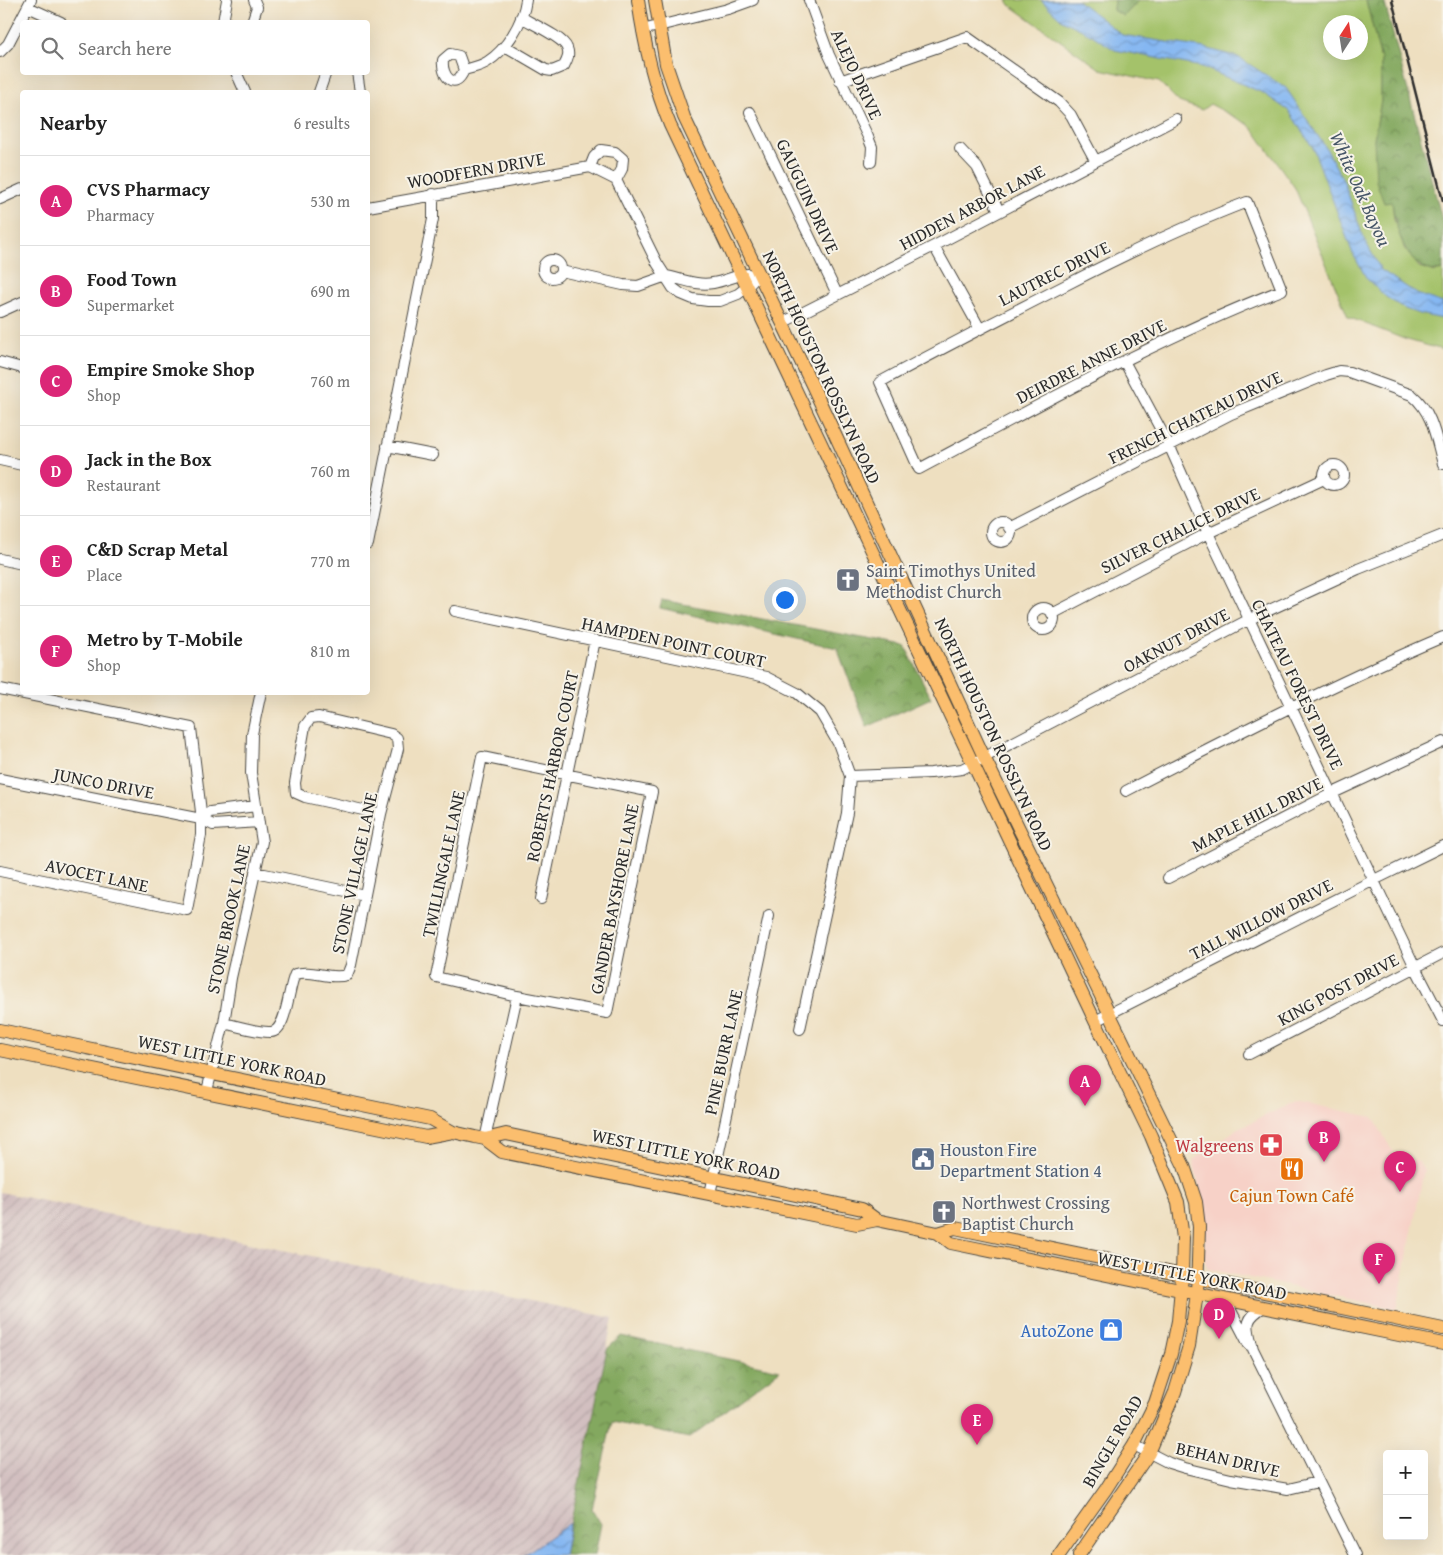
<!DOCTYPE html>
<meta charset="utf-8">
<style>
body{margin:0;font-family:"Gentium Book Plus",serif;background:#f2f2f2;color:#222}
.controls{position:absolute;right:15px;bottom:15px;display:grid;overflow:hidden;border-radius:5px;box-shadow:0 5px 20px #0002}
.controls button{width:45px;height:45px;display:grid;place-items:center;padding:0;border:0;border-bottom:1px solid #e0e0e0;background:#fff;color:#222;font:25px sans-serif}
.compass{position:absolute;left:1323px;top:15px;width:45px;height:45px;border-radius:50%;background:#fff;box-shadow:0 5px 20px #0002;rotate:12deg}
.you{position:absolute;left:784px;top:599px;width:18px;height:18px;margin:-12px;border:4px solid #fff;border-radius:50%;background:#1a73e8;box-shadow:0 0 0 8px #1a73e833}
.badge{display:grid;place-items:center;width:32px;height:32px;border-radius:50%;background:#db2777;color:#fff;font-size:16px;font-weight:700}
.pin{position:absolute;translate:-50% -41px;filter:drop-shadow(0 1px 2px #0008)}
.pin::after{content:'';position:absolute;top:26px;width:18px;height:15px;background:inherit;clip-path:polygon(0 0,100% 0,50% 100%)}
.list{margin:0;padding:0;list-style:none}
h2{display:flex;justify-content:space-between;align-items:center;height:65px;margin:0;padding:0 20px;font-size:21px}
h2 small{font-size:16px;font-weight:400;color:#767676}
.list li{display:grid;grid-template-columns:32px 1fr auto;gap:15px;align-items:center;box-sizing:border-box;height:90px;padding:0 20px;border-top:1px solid #e0e0e0}
.list b{display:block;font-size:19px;white-space:nowrap}
.list p{margin:0;font-size:16px;white-space:nowrap;color:#767676}
.list em{font-size:16px;font-style:normal;color:#767676}
.icon{flex:none;width:28px;height:28px;fill:none;stroke:currentColor;stroke-width:2;stroke-linecap:round;stroke-linejoin:round}
.map{position:relative;flex:none;width:1443px;height:1555px;overflow:hidden}
.search{position:absolute;background:#fff;box-shadow:0 5px 20px #0002;left:20px;top:20px;width:350px;height:55px;display:flex;align-items:center;gap:12px;box-sizing:border-box;padding:0 18px;border-radius:5px;color:#767676;font-size:19px}
.panel{position:absolute;background:#fff;box-shadow:0 5px 20px #0002;left:20px;top:90px;width:350px;height:605px;border-radius:5px}
.map>svg:first-child{display:block}
.built{fill:#f7d1c7}
.industrial{fill:url(#industrial-furrows)}
.green{fill:#a4c26a;stroke:#68764a;fill-rule:evenodd}
.forest{fill:url(#forest-crowns);stroke:#576a44}
.water{fill:url(#water-waves);stroke:#58718e}
.lines{fill:none;stroke-linecap:round;stroke-linejoin:round}
.minor-casing{stroke:#484641;stroke-width:12}
.major-casing{stroke:#484641;stroke-width:14}
.minor{stroke:#fff;stroke-width:10}
.major{stroke:#fbbe6e;stroke-width:12}
.rail{stroke:#2b2b2b;stroke-width:2.5}
.labels{text-anchor:middle;dominant-baseline:central;stroke-width:4;stroke-linejoin:round;paint-order:stroke}
.street-label{font-size:18px;fill:#2b2b2b;stroke:#f7f3e8}
.worship-label{font-size:18px;fill:#5b616d;stroke:#f7f3e8;text-anchor:start}
.health-label{font-size:18px;fill:#be3a42;stroke:#f7f3e8;text-anchor:end}
.service-label{font-size:18px;fill:#4e5e75;stroke:#f7f3e8;text-anchor:start}
.food-label{font-size:18px;fill:#c56008;stroke:#f7f3e8}
.shop-label{font-size:18px;fill:#366cbe;stroke:#f7f3e8;text-anchor:end}
.water-label{font-size:19px;font-style:italic;fill:#465567;stroke:#f7f3e8}
</style>
<div class="map">
<svg width="1443" height="1555" viewBox="0 0 1443 1555">
<defs>
<pattern id="industrial-furrows" width="10" height="10" patternUnits="userSpaceOnUse" patternTransform="scale(1.25)"><rect width="10" height="10" fill="#d2bfc0"/><path d="M-1 1l2-2M0 10L10 0M9 11l2-2" fill="none" stroke="#b4a4a5"/></pattern>
<pattern id="forest-crowns" width="20" height="18" patternUnits="userSpaceOnUse" patternTransform="scale(1.25)"><rect width="20" height="18" fill="#83a85e"/><path d="M2 6a3 3 0 1 1 6 0M12 15a3 3 0 1 1 6 0" fill="none" stroke="#6b894e"/></pattern>
<pattern id="water-waves" width="16" height="10" patternUnits="userSpaceOnUse" patternTransform="scale(1.25)"><rect width="16" height="10" fill="#85b7f2"/><path d="M0 5q4-4 8 0t8 0" fill="none" stroke="#6d95c4"/></pattern>
</defs>
<rect width="100%" height="100%" fill="#f7f3e8"/>
<filter id="ink" filterUnits="userSpaceOnUse"><feTurbulence type="fractalNoise" baseFrequency=".02" numOctaves="2"/><feDisplacementMap in="SourceGraphic" scale="10" xChannelSelector="R" yChannelSelector="G"/><feConvolveMatrix kernelMatrix="1 2 1 2 8 2 1 2 1" color-interpolation-filters="sRGB"/></filter>
<filter id="wash" filterUnits="userSpaceOnUse"><feTurbulence type="fractalNoise" baseFrequency=".0096" numOctaves="4" result="noise"/><feDisplacementMap in="SourceGraphic" scale="20" xChannelSelector="R" yChannelSelector="G"/><feGaussianBlur stdDeviation="1.12" result="paint"/><feColorMatrix in="noise" values="0 0 0 0 0 0 0 0 0 0 0 0 0 0 0 0 0 1.4 0 .05"/><feComposite in="paint" operator="in"/></filter>
<g filter="url(#wash)">
<rect width="100%" height="100%" fill="#eedfc0"/>
<!-- built -->
<path class="built" d="M 1296,1101 L 1373,1117 L 1394,1154 L 1418,1161 L 1424,1170 L 1397,1309 L 1208,1269 L 1205,1261 L 1205,1228 L 1201,1196 L 1193,1160 L 1237,1129 Z"/>
<!-- industrial -->
<path class="industrial" d="M 0,1192 L 613,1318 L 570,1523 L 524,1555 L 0,1555 Z"/>
<!-- green -->
<path class="green" d="M 1007,0 L 1114,0 L 1113,10 L 1124,16 L 1139,0 L 1366,0 L 1381,60 L 1381,101 L 1374,139 L 1392,201 L 1394,220 L 1401,235 L 1404,248 L 1419,267 L 1434,272 L 1443,270 L 1443,350 L 1404,339 L 1348,317 L 1295,188 L 1256,133 L 1248,124 L 1210,104 L 1202,110 L 1179,102 L 1159,82 L 1100,69 L 1010,5 ZM 1330,22 L 1360,22 L 1360,52 L 1330,52 Z"/>
<!-- forest -->
<path class="forest" d="M 1114,0 L 1139,0 L 1124,16 L 1113,10 Z
M 1366,0 L 1384,0 L 1443,223 L 1443,270 C 1408,278 1395,228 1392,202 L 1384,203 L 1376,181 L 1374,139 L 1381,101 L 1381,60 Z
M 662,600 L 905,646 L 931,698 L 867,727 L 837,648 L 660,608 Z
M 621,1336 L 780,1370 L 689,1438 L 612,1422 L 592,1509 L 601,1524 L 595,1555 L 564,1555 L 607,1349 Z"/>
<!-- water -->
<path class="water" d="M 1041,0 L 1077,0 L 1122,35 L 1205,48 L 1238,57 L 1286,88 L 1326,148 L 1344,182 L 1364,239 L 1381,270 L 1417,294 L 1443,303 L 1443,319 L 1419,314 L 1405,309 L 1386,297 L 1367,279 L 1353,254 L 1313,148 L 1289,111 L 1263,93 L 1202,67 L 1115,50 L 1092,35 L 1062,20 Z
M 570,1523 L 564,1555 L 524,1555 Z"/>
</g>
<g filter="url(#ink)">
<g class="lines">
<defs>
<path id="minor" d="M 809,0 L 829,55 L 868,137 L 872,147 L 871,162
M 28,7 L 61,22
M 223,22 L 227,0
M 252,22 L 257,7 L 254,0
M 642,30 L 728,9 L 753,0
M 505,46 L 546,70 L 552,71 L 564,66 C 567,60 570,55 567,48 C 563,37 532,24 521,17
M 0,52 L 8,44 L 31,0
M 464,70 L 459,56 L 450,54 L 443,60 C 441,76 455,92 464,70 C 471,68 481,66 487,62 C 506,50 523,23 526,0
M 236,72 L 245,92
M 357,72 L 360,92
M 840,81 L 967,37 L 1059,102 L 1071,115 L 1095,160
M 319,92 L 326,72
M 750,112 L 837,294
M 960,149 L 977,167 L 999,211
M 590,167 L 594,157 L 601,150 L 615,152 L 623,159 L 622,169 L 616,180
M 0,199 L 22,189
M 1247,202 L 1282,290 C 1156,339 1038,406 919,469 L 880,382 C 941,349 1003,317 1064,286 C 1124,255 1184,226 1247,202 Z
M 368,207 L 590,167 L 616,180 L 657,263 L 673,288 L 681,294 L 693,299 L 708,301 L 720,301 L 738,294 L 747,287 L 759,274
M 934,246 L 980,329
M543 269a9 9 0 1 1 18 0a9 9 0 1 1-18 0Z
M 561,271 L 623,285 L 638,286 L 666,276
M 666,276 C 682,279 697,286 713,283 C 725,281 736,275 748,274
M 0,312 L 22,302
M 782,323 L 934,246 L 1176,119
M 1124,361 L 1169,445 L 1208,533 L 1415,967 L 1443,1021
M 0,362 L 22,368
M 387,446 L 433,455
M 0,460 L 22,465
M1324 475a10 10 0 1 1 20 0a10 10 0 1 1-20 0Z
M991 532a10 10 0 1 1 20 0a10 10 0 1 1-20 0Z
M 1009,528 L 1231,414 L 1326,375 L 1339,371 L 1349,372 L 1412,395 C 1433,412 1436,439 1443,464
M 368,544 L 433,219 L 433,194
M 0,559 L 22,564
M1032 619a11 11 0 1 1 22 0a11 11 0 1 1-22 0Z
M 455,611 L 766,677 L 797,693 L 820,712 L 838,743 L 850,776 L 847,813 L 800,1029
M 1052,614 L 1208,533 L 1324,479
M 0,689 L 191,728 L 201,812 L 201,835 L 187,910 L 0,871
M 482,757 L 652,792 L 607,1013 L 517,996 L 436,977 Z
M 850,776 L 931,773 L 962,769 L 1250,619 L 1358,569 L 1443,535
M 0,779 L 201,819 L 213,825 L 259,822
M 1126,791 C 1230,737 1335,683 1443,637
M 201,819 L 210,812 L 256,806
M 255,872 L 365,895
M 1168,878 L 1333,793 L 1443,742
M 541,899 L 595,640
M 1095,1021 L 1374,880 L 1443,846
M 224,1023 C 236,1026 260,1033 271,1032 C 287,1031 288,988 295,974 C 312,969 329,980 347,975 L 351,965 L 381,814 L 398,749 L 397,738 L 391,734 L 319,717 L 311,718 L 305,726 L 295,783 L 296,793 L 305,797 L 381,814
M 1249,1054 L 1443,953
M 207,1091 L 224,1023 L 231,978 L 262,842 L 251,773 L 252,734 L 261,692
M 485,1139 L 517,996
M 710,1194 L 769,916
M 1225,1299 L 1249,1345
M 1264,1307 C 1242,1320 1248,1327 1253,1349 L 1355,1555
M 1134,1445 L 1169,1463 L 1185,1468 L 1231,1479 L 1288,1489 L 1318,1482"/>
<path id="major" d="M 638,0 C 644,43 653,84 670,125 L 1095,1021 L 1151,1136 L 1178,1202 L 1183,1238 L 1182,1276 L 1178,1321 L 1171,1354 L 1155,1403 L 1134,1445 L 1106,1489 L 1059,1555
M 655,0 L 666,64 L 684,117 L 813,387 L 984,757 L 1184,1166 L 1196,1202 L 1199,1227 L 1197,1294 L 1189,1346 L 1175,1392 L 1149,1453 L 1079,1555
M 0,1030 L 430,1119 L 453,1132 L 475,1137 L 485,1139 L 506,1134 L 862,1209 L 877,1220
M 0,1050 L 426,1137 L 453,1132
M 485,1139 L 502,1152 L 857,1224 L 877,1220 L 938,1233 L 951,1243 L 1443,1344
M 938,1233 L 955,1228 L 1443,1329"/>
</defs>
<!-- minor casing -->
<use href="#minor" class="minor-casing"/>
<!-- major casing -->
<use href="#major" class="major-casing"/>
<!-- minor -->
<use href="#minor" class="minor"/>
<!-- major -->
<use href="#major" class="major"/>
<!-- rail -->
<path class="rail" d="M 1392,0 L 1443,201"/>
</g>
</g>
<!-- icons -->
<defs>
<symbol id="church-square" viewBox="-11 -11 22 22"><rect x="-9" y="-9" width="18" height="18" rx="4" fill="#6b7280" stroke="#f7f3e8"/><path d="M-1.2-6h2.4v3.5h3.3v2.4h-3.3V6h-2.4V-.1h-3.3v-2.4h3.3Z" fill="#fff"/></symbol>
<symbol id="pharmacy-square" viewBox="-11 -11 22 22"><rect x="-9" y="-9" width="18" height="18" rx="4" fill="#e0444e" stroke="#f7f3e8"/><path d="M-2-6h4v4h4v4h-4v4h-4v-4h-4v-4h4Z" fill="#fff"/></symbol>
<symbol id="civic-square" viewBox="-11 -11 22 22"><rect x="-9" y="-9" width="18" height="18" rx="4" fill="#5c6f8a" stroke="#f7f3e8"/><path d="M-.6-6.5H3V-4.5H.6V-3L4-1V1h2V6H-6V1h2V-1L-.6-3ZM-1.2 2.5V6h2.4V2.5Z" fill="#fff"/></symbol>
<symbol id="restaurant-square" viewBox="-11 -11 22 22"><rect x="-9" y="-9" width="18" height="18" rx="4" fill="#e8710a" stroke="#f7f3e8"/><path d="M-5-6h1v4h1v-4h1v4h1v-4h1v5L-1.5 .5V6h-2V.5L-5-1ZM5-6V6H3V1.5H1.5Q1.5-4 5-6Z" fill="#fff"/></symbol>
<symbol id="shop-square" viewBox="-11 -11 22 22"><rect x="-9" y="-9" width="18" height="18" rx="4" fill="#3f7fe0" stroke="#f7f3e8"/><path d="M-5-2.5h2.3a2.7 3.5 0 0 1 5.4 0H5L5.5 6h-11ZM-1.5-2.5h3a1.5 2.3 0 0 0-3 0Z" fill="#fff"/></symbol>
</defs>
<g fill-rule="evenodd">
<use href="#church-square" x="834" y="566" width="28" height="28"/>
<use href="#pharmacy-square" x="1257" y="1131" width="28" height="28"/>
<use href="#civic-square" x="909" y="1145" width="28" height="28"/>
<use href="#restaurant-square" x="1278" y="1155" width="28" height="28"/>
<use href="#church-square" x="930" y="1198" width="28" height="28"/>
<use href="#shop-square" x="1097" y="1316" width="28" height="28"/>
</g>
<g class="labels">
<!-- street labels -->
<g class="street-label">
<text transform="translate(857 74) rotate(65)">ALEJO DRIVE</text>
<text transform="translate(476 170) rotate(-10)">WOODFERN DRIVE</text>
<text transform="translate(808 196) rotate(65)">GAUGUIN DRIVE</text>
<text transform="translate(972 207) rotate(-28)">HIDDEN ARBOR LANE</text>
<text transform="translate(1054 273) rotate(-27)">LAUTREC DRIVE</text>
<text transform="translate(1091 361) rotate(-27)">DEIRDRE ANNE DRIVE</text>
<text transform="translate(822 367) rotate(65)">NORTH HOUSTON ROSSLYN ROAD</text>
<text transform="translate(1195 417) rotate(-26)">FRENCH CHATEAU DRIVE</text>
<text transform="translate(1180 530) rotate(-26)">SILVER CHALICE DRIVE</text>
<text transform="translate(1176 640) rotate(-28)">OAKNUT DRIVE</text>
<text transform="translate(674 642) rotate(12)">HAMPDEN POINT COURT</text>
<text transform="translate(1298 684) rotate(64)">CHATEAU FOREST DRIVE</text>
<text transform="translate(994 734) rotate(65)">NORTH HOUSTON ROSSLYN ROAD</text>
<text transform="translate(552 766) rotate(-78)">ROBERTS HARBOR COURT</text>
<text transform="translate(104 783) rotate(11)">JUNCO DRIVE</text>
<text transform="translate(1257 814) rotate(-27)">MAPLE HILL DRIVE</text>
<text transform="translate(443 864) rotate(-78)">TWILLINGALE LANE</text>
<text transform="translate(354 873) rotate(-78)">STONE VILLAGE LANE</text>
<text transform="translate(97 875) rotate(12)">AVOCET LANE</text>
<text transform="translate(614 899) rotate(-79)">GANDER BAYSHORE LANE</text>
<text transform="translate(228 919) rotate(-78)">STONE BROOK LANE</text>
<text transform="translate(1261 919) rotate(-27)">TALL WILLOW DRIVE</text>
<text transform="translate(1338 989) rotate(-28)">KING POST DRIVE</text>
<text transform="translate(723 1052) rotate(-78)">PINE BURR LANE</text>
<text transform="translate(232 1060) rotate(12)">WEST LITTLE YORK ROAD</text>
<text transform="translate(686 1154) rotate(12)">WEST LITTLE YORK ROAD</text>
<text transform="translate(1192 1275) rotate(11)">WEST LITTLE YORK ROAD</text>
<text transform="translate(1112 1441) rotate(-60)">BINGLE ROAD</text>
<text transform="translate(1228 1459) rotate(13)">BEHAN DRIVE</text>
</g>
<!-- worship labels -->
<g class="worship-label">
<text x="866" y="570">Saint Timothys United<tspan x="866" dy="21">Methodist Church</tspan></text>
<text x="962" y="1202">Northwest Crossing<tspan x="962" dy="21">Baptist Church</tspan></text>
</g>
<!-- health labels -->
<g class="health-label">
<text x="1254" y="1145">Walgreens</text>
</g>
<!-- service labels -->
<g class="service-label">
<text x="940" y="1149">Houston Fire<tspan x="940" dy="21">Department Station 4</tspan></text>
</g>
<!-- food labels -->
<g class="food-label">
<text x="1292" y="1195">Cajun Town Café</text>
</g>
<!-- shop labels -->
<g class="shop-label">
<text x="1094" y="1330">AutoZone</text>
</g>
<!-- water labels -->
<g class="water-label">
<text transform="translate(1361 189) rotate(66)">White Oak Bayou</text>
</g>
</g>
</svg>
<div class="controls">
<button>+</button>
<button>−</button>
</div>
<svg class="compass" viewBox="-18 -18 36 36"><path d="M0-13l5 13h-10z" fill="#e53935"/><path d="M0 13l5-13h-10z" fill="#767676"/></svg>
<div class="you"></div>
<div class="pin badge" style="left:1085px;top:1106px">A</div>
<div class="pin badge" style="left:1324px;top:1162px">B</div>
<div class="pin badge" style="left:1400px;top:1192px">C</div>
<div class="pin badge" style="left:1219px;top:1339px">D</div>
<div class="pin badge" style="left:977px;top:1445px">E</div>
<div class="pin badge" style="left:1379px;top:1284px">F</div>
<div class="search"><svg class="icon" aria-label="search" viewBox="0 0 24 24"><circle cx="10" cy="10" r="6"/><path d="M15 15l6 6"/></svg>Search here</div>
<section class="panel">
<h2>Nearby<small>6 results</small></h2>
<ul class="list">
<li><span class="badge">A</span><div><b>CVS Pharmacy</b><p>Pharmacy</p></div><em>530 m</em></li>
<li><span class="badge">B</span><div><b>Food Town</b><p>Supermarket</p></div><em>690 m</em></li>
<li><span class="badge">C</span><div><b>Empire Smoke Shop</b><p>Shop</p></div><em>760 m</em></li>
<li><span class="badge">D</span><div><b>Jack in the Box</b><p>Restaurant</p></div><em>760 m</em></li>
<li><span class="badge">E</span><div><b>C&amp;D Scrap Metal</b><p>Place</p></div><em>770 m</em></li>
<li><span class="badge">F</span><div><b>Metro by T-Mobile</b><p>Shop</p></div><em>810 m</em></li>
</ul>
</section>
</div>
